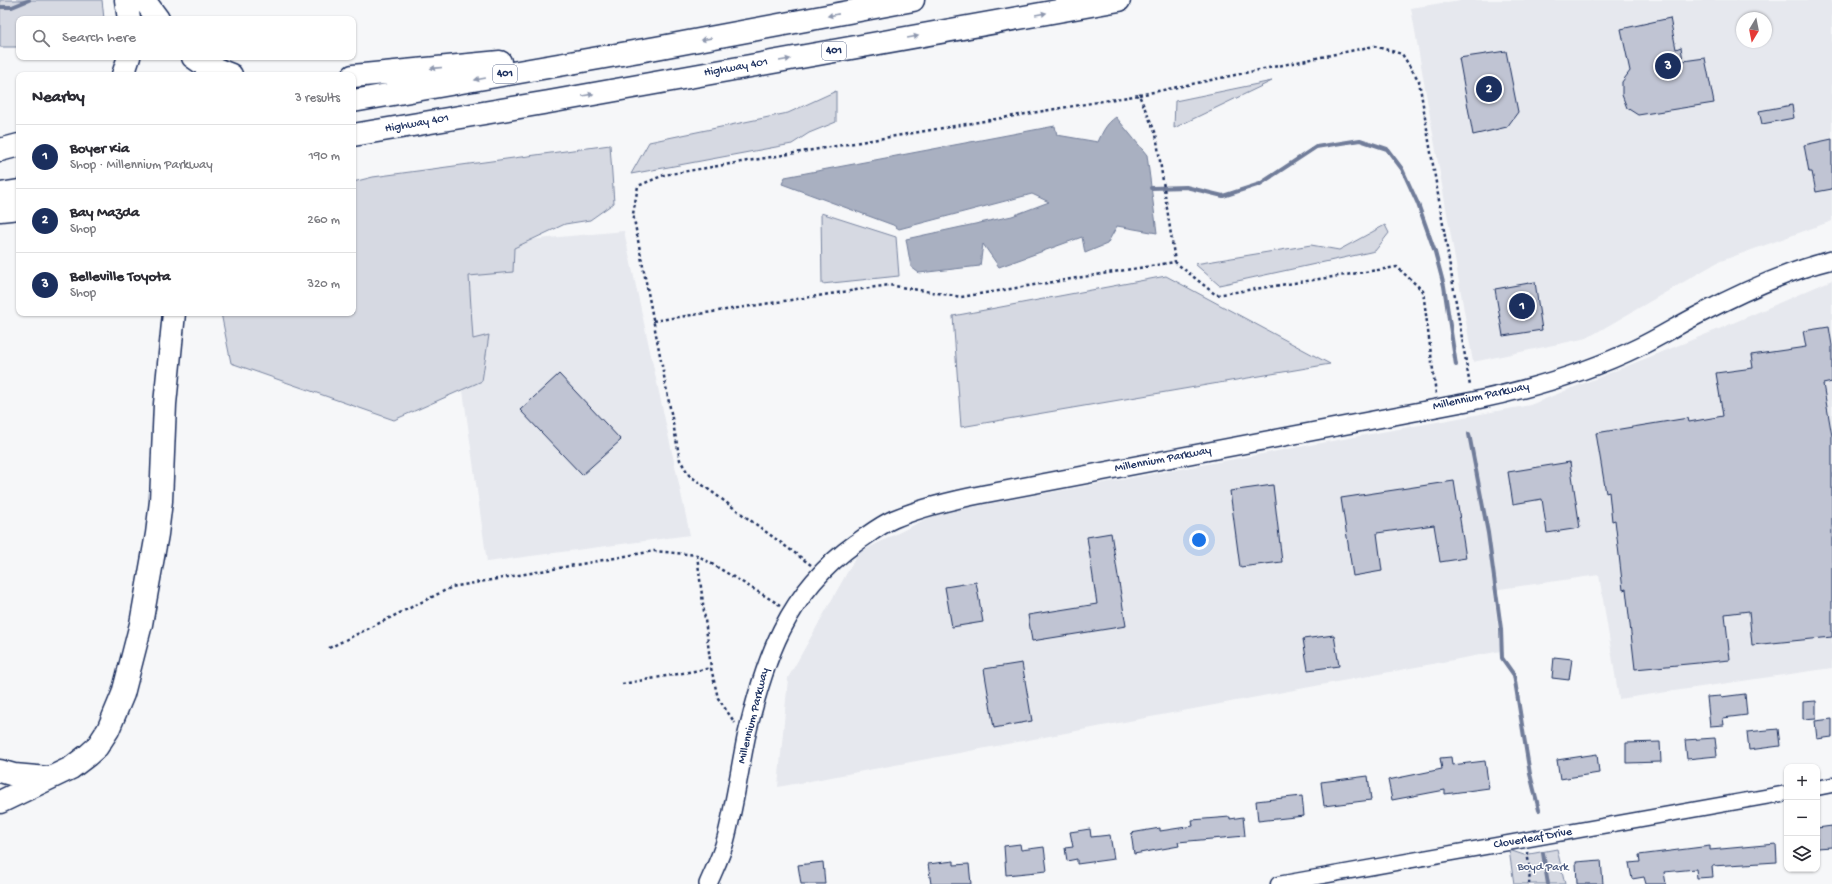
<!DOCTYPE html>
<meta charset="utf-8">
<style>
body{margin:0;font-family:"Gochi Hand",sans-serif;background:#f7f7f7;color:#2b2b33}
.controls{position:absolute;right:12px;bottom:12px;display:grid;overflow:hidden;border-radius:8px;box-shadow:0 1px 3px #0004}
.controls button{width:36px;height:36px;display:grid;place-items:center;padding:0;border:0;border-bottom:1px solid #e1e1e2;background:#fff;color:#2b2b33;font:20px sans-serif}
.compass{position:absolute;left:1736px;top:12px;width:36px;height:36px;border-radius:50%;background:#fff;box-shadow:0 1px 3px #0004;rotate:190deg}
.you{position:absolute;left:1199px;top:540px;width:14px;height:14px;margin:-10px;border:3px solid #fff;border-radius:50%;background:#1a73e8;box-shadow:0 0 0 6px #1a73e833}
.badge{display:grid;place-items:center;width:26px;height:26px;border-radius:50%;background:#1b2f5e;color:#fff;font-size:13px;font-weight:700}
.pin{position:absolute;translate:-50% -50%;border:2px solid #fff;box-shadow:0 1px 4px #0006}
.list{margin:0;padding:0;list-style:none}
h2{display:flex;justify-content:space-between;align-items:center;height:52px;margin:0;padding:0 16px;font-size:17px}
h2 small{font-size:13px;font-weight:400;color:#7c7c81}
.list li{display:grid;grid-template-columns:26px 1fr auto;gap:12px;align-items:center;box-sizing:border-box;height:64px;padding:0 16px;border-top:1px solid #e1e1e2}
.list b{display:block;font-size:15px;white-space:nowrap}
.list p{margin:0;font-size:13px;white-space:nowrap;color:#7c7c81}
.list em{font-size:13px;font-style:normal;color:#7c7c81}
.icon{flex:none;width:22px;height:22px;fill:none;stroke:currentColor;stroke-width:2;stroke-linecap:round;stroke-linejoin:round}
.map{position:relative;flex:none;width:1832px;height:884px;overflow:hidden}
.search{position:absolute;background:#fff;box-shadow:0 1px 3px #0004;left:16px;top:16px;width:340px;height:44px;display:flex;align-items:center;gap:10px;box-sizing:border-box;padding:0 14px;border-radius:8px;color:#7c7c81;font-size:15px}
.panel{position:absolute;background:#fff;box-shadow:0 1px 3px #0004;left:16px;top:72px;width:340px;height:244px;border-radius:8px}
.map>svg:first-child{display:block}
.built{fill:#e6e8ee;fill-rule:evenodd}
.green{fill:#d6d9e2;stroke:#7884a0}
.water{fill:#a9b0c1;stroke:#707c99}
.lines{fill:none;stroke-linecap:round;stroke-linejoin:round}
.stream{stroke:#707c99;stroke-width:4}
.building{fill:#c0c4d3;stroke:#1b2f5e}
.minor-casing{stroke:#1b2f5e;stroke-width:17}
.tertiary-casing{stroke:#1b2f5e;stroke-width:20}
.motorway-casing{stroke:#1b2f5e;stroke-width:25}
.path{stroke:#1b2f5e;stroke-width:2.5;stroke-dasharray:3 3;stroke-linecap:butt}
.minor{stroke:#fff;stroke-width:14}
.tertiary{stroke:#fff;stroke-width:17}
.motorway{stroke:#fff;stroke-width:22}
.oneway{fill:#8d97ae}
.labels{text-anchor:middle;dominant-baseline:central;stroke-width:3;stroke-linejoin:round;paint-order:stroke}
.shield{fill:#fff;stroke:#5f6d8e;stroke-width:1}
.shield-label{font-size:11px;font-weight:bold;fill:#1b2f5e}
.street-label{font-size:12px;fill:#1b2f5e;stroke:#fff}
.park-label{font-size:12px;fill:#4a5a7f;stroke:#fff}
</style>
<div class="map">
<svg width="1832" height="884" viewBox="0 0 1832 884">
<rect width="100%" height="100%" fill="#f6f7f9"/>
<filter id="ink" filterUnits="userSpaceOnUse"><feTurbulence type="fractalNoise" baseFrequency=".025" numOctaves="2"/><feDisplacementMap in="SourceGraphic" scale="8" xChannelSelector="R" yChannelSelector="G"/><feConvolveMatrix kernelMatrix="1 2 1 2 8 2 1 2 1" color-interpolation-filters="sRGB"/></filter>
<g filter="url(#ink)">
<!-- built -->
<path class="built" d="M 1460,0 L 1832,0 L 1832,221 L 1718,262 L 1587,338 L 1473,362 L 1411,8 ZM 1742,18 L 1766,18 L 1766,42 L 1742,42 Z
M 624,231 L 690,535 L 487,562 L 443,248 Z
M 1832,280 L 1832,668 L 1619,699 L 1599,575 L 1493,590 L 1501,651 L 778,787 L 788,678 L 858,553 L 938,513 L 1530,405 L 1719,329 Z"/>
<!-- green -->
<path class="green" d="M 0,0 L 102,0 L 104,19 L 19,19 L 19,47 L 0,47 Z
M 1272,81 L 1174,128 L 1175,101 Z
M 836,91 L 836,122 L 809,133 L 792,144 L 631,174 L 649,142 L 788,113 Z
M 610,145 L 614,203 L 590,220 L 565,224 L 514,248 L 513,272 L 469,276 L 473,339 L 489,335 L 482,381 L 394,420 L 231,363 L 221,313 L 353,313 L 353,182 L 373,177 Z
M 821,213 L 896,237 L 899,276 L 822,284 Z
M 1385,225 L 1389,233 L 1375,251 L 1219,285 L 1195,264 L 1311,245 L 1339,250 Z
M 1166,276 L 1330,364 L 961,427 L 953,316 Z
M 1557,849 L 1565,884 L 1514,884 L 1509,850 L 1524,855 Z"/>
<!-- water -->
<path class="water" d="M 1116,117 L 1147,155 L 1157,233 L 1117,226 L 1107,244 L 1085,253 L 1082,237 L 999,267 L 983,244 L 980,266 L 919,273 L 911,267 L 906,239 L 1012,216 L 1049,202 L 1032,194 L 899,229 L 893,225 L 782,184 L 785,177 L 1055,126 L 1057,135 L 1098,142 C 1103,131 1106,124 1116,117 Z"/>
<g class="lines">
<!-- stream -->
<path class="stream" d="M 0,7 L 12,7 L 29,0
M 1151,188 L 1186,187 L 1223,196 L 1260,184 L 1316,147 L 1360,140 L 1387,149 L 1402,169 L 1418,204 L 1435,252 L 1444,286 L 1456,365
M 1469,434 L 1488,533 L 1501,629 L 1502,658 L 1514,675 L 1530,774 L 1539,810
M 1543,853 L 1548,884"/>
</g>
<!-- building -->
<path class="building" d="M 1670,18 L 1676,49 L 1681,47 L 1683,61 L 1705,58 L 1714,103 L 1638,115 L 1627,108 L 1622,95 L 1622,82 L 1630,71 L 1621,29 Z
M 1506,51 L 1518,112 L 1507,127 L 1473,135 L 1459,58 Z
M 1792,105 L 1794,118 L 1762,124 L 1759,111 Z
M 1832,139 L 1832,189 L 1816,192 L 1812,172 L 1809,172 L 1804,145 Z
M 1535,282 L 1542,330 L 1503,336 L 1495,289 Z
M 1829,327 L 1832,345 L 1832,382 L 1823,384 L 1832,436 L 1832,637 L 1752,645 L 1749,611 L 1725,614 L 1730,660 L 1635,669 L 1626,589 L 1623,590 L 1615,520 L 1612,521 L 1609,492 L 1606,493 L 1596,433 L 1688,418 L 1689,422 L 1723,416 L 1716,373 L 1753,368 L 1751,355 L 1806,347 L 1803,331 Z
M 559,374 L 621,440 L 582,475 L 520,410 Z
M 1570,462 L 1580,528 L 1547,533 L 1542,499 L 1513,504 L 1508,472 Z
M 1454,481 L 1466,558 L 1440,562 L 1434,525 L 1377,533 L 1382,571 L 1353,576 L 1341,498 Z
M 1273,485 L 1282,562 L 1240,567 L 1230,491 Z
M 1111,533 L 1126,626 L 1032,641 L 1028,615 L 1097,604 L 1087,537 Z
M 976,582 L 983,622 L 952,627 L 945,587 Z
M 1334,635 L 1339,666 L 1308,670 L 1303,639 Z
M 1554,657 L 1572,659 L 1569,680 L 1552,678 Z
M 1022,663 L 1032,721 L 994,728 L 984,669 Z
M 1745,694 L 1747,715 L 1723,718 L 1724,725 L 1710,726 L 1707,697 L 1721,696 L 1721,697 Z
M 1816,701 L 1816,718 L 1803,719 L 1803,702 Z
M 1832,719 L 1832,737 L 1817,739 L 1815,721 Z
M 1778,729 L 1780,746 L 1749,750 L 1747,732 Z
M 1715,738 L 1717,756 L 1687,759 L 1685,740 Z
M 1660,742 L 1661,762 L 1626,763 L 1626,743 Z
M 1597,754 L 1599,773 L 1560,779 L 1557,760 Z
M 1451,757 L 1452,765 L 1485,761 L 1489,788 L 1445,794 L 1445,790 L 1392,800 L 1388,780 L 1442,769 L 1440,758 Z
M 1368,776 L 1371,800 L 1324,806 L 1321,782 Z
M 1302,796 L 1304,816 L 1258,821 L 1256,801 Z
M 1230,817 L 1230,819 L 1243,817 L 1245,836 L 1178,842 L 1179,846 L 1134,854 L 1131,833 L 1160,828 L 1160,831 L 1193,826 L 1192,820 Z
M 1832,826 L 1832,847 L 1817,848 L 1817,828 Z
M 1090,829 L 1091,837 L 1110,835 L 1114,859 L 1077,864 L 1077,859 L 1067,861 L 1065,848 L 1073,847 L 1070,832 Z
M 1020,844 L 1021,850 L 1044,847 L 1047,871 L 1006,875 L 1004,846 Z
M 1776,844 L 1777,862 L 1712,866 L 1713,877 L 1697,878 L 1696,869 L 1664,872 L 1666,884 L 1646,884 L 1644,877 L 1632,879 L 1629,863 L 1640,862 L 1639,855 L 1710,846 L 1710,850 Z
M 1601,860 L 1603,884 L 1577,884 L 1576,862 Z
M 954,861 L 954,865 L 969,864 L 971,884 L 931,884 L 928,864 Z
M 823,862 L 825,884 L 801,884 L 798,865 Z"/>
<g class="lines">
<defs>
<path id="minor" d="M 1817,788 L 1832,785
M 1278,884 L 1787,793"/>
<path id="tertiary" d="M 708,884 C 714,870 721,856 725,842 C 734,808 739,773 746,738 C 764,660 787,592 856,543 C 868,535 880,525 894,519 C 923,507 953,500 984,494 L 1473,401 C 1530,389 1586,373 1639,347 C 1660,337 1680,324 1700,314 C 1742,292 1787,271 1832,260"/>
<path id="motorway" d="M 126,0 L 129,19
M 144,0 L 158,19
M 193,57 L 203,64 L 231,75
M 123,75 L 129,57
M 353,76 L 500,62
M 353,101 L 656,48 L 913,0
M 353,135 L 549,102 L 1119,0
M 0,150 L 19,145
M 0,194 L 19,191
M 0,210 L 19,208
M 0,771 L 14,775 L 48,778
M 0,802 L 71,768 L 88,755 L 97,747 L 108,730 L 123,694 L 141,624 L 157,534 L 161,501 L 165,404 L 174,313"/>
</defs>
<!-- minor casing -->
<use href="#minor" class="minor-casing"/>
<!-- tertiary casing -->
<use href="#tertiary" class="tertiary-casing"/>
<!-- motorway casing -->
<use href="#motorway" class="motorway-casing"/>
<!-- path -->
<path class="path" d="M 1139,95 L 1374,46 L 1402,54 L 1419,81 L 1470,386
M 653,321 L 889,285 L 961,297 L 1175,262 L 1216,295 L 1397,267 L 1423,291 L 1436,394
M 697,555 L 711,668 L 718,698 L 735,723
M 811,565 L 689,475 L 680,460 L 633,214 L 638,186 L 664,175 L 1139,95 L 1156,134 L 1175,262
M 329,648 L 452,587 L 654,551 L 697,555 L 780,605
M 622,684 L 711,668
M 1527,852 L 1530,871 L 1529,884"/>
<!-- minor -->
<use href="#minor" class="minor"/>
<!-- tertiary -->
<use href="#tertiary" class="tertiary"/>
<!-- motorway -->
<use href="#motorway" class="motorway"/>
</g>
<!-- one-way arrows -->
<defs><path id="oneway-solid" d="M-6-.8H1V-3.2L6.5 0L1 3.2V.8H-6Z"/></defs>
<g class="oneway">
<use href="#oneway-solid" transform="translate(1041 14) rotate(-10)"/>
<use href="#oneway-solid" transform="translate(833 15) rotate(169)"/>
<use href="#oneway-solid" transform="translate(913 37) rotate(-10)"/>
<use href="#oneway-solid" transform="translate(706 39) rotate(169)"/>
<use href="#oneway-solid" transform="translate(785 60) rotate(-10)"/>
<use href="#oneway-solid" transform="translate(436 68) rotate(175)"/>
<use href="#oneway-solid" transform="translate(480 79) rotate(170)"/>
<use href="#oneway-solid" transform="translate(588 95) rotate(-10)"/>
</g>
</g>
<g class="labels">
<!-- shield labels -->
<g class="shield">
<rect x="822" y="42" width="24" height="18" rx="3"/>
<rect x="493" y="65" width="24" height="18" rx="3"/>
</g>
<g class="shield-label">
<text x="834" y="51">401</text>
<text x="505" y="74">401</text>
</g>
<!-- street labels -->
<g class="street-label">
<text transform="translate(736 68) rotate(-10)">Highway 401</text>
<text transform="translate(417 124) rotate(-10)">Highway 401</text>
<text transform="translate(1481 397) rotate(-12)">Millennium Parkway</text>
<text transform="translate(1163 460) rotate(-11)">Millennium Parkway</text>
<text transform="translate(754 716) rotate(-76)">Millennium Parkway</text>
<text transform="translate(1533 839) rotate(-10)">Cloverleaf Drive</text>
</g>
<!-- park labels -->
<g class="park-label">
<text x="1543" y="868">Boyd Park</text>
</g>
</g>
</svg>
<div class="controls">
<button>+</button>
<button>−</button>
<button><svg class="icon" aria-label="layers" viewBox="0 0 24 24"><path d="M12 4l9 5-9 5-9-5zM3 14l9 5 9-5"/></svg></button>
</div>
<svg class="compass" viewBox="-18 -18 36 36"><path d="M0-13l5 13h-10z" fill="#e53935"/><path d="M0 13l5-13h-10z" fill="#7c7c81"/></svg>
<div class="you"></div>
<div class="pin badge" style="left:1522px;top:306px">1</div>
<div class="pin badge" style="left:1489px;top:89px">2</div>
<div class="pin badge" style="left:1668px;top:66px">3</div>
<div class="search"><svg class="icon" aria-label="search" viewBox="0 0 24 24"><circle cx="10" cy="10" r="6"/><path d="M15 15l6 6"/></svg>Search here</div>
<section class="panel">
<h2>Nearby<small>3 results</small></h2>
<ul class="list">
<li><span class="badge">1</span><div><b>Boyer Kia</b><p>Shop · Millennium Parkway</p></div><em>190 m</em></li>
<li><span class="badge">2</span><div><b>Bay Mazda</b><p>Shop</p></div><em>260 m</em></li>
<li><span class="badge">3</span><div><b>Belleville Toyota</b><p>Shop</p></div><em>320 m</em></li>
</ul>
</section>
</div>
